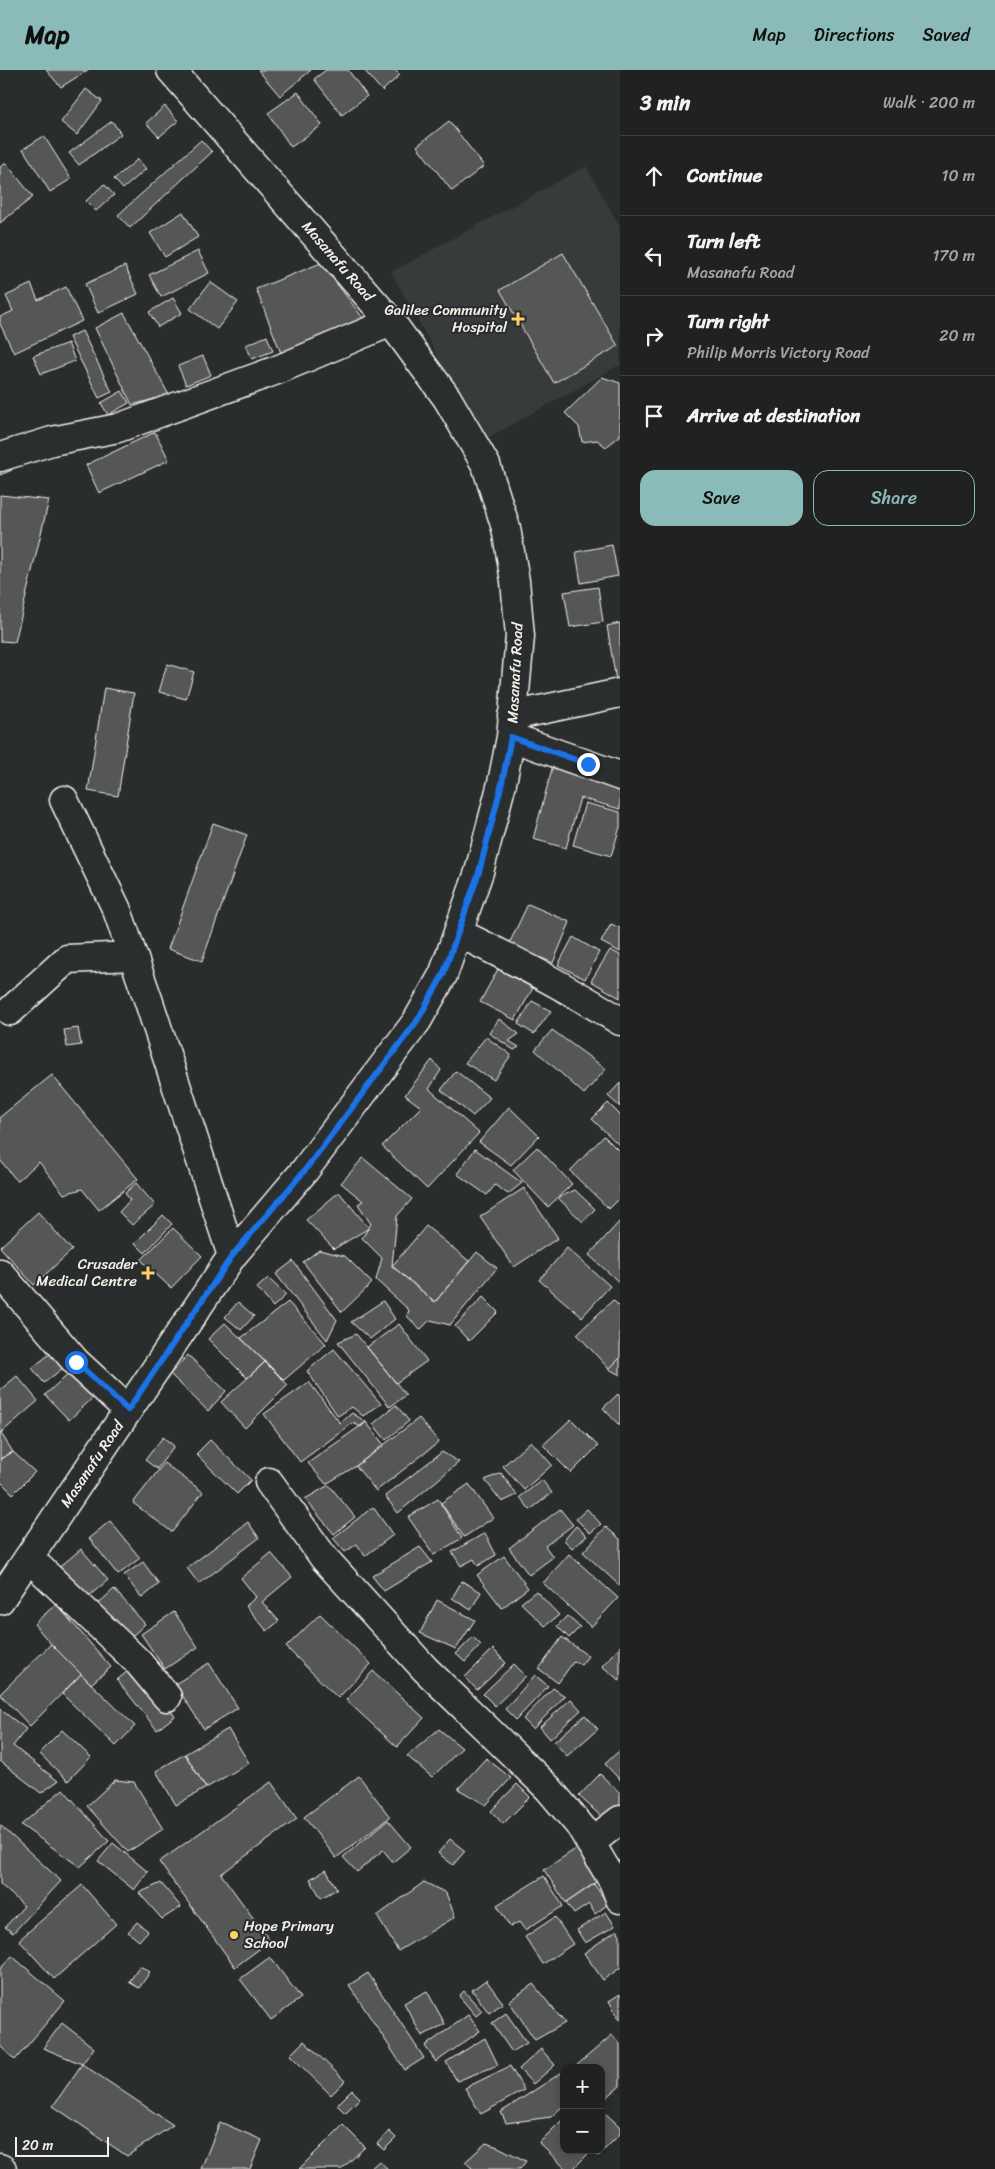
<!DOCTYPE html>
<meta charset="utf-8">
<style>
body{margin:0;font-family:Sriracha,sans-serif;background:#2d2f2f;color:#f1f3f6}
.controls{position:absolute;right:15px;bottom:15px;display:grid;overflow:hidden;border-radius:10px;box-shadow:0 2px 8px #0003}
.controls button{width:45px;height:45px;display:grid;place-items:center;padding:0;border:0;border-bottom:1px solid #3d3f40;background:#202222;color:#f1f3f6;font:25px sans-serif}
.scale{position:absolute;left:15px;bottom:12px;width:94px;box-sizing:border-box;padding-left:5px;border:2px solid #f4f1e8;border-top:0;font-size:14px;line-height:18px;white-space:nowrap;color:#f4f1e8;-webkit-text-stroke:4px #2a2d2e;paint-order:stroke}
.stop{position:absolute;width:15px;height:15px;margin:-11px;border:4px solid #1a73e8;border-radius:50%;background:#fff}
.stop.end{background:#1a73e8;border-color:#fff;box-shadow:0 1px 5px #0008}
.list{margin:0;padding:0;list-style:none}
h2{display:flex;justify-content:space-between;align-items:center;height:65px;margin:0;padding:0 20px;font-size:21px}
h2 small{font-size:16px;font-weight:400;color:#a2a4a5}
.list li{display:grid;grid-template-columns:32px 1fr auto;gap:15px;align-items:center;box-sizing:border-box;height:80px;padding:0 20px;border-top:1px solid #3d3f40}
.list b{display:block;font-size:19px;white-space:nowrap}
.list p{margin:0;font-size:16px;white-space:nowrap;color:#a2a4a5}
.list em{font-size:16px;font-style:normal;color:#a2a4a5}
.actions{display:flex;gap:10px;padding:15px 20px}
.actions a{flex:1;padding:11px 0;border:1px solid #8bbbb9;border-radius:15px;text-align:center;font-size:18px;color:#8bbbb9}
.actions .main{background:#8bbbb9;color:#111}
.icon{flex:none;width:28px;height:28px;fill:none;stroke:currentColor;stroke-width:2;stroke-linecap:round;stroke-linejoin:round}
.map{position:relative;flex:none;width:620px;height:2099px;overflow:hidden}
header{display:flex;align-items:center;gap:30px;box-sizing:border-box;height:70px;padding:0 25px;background:#8bbbb9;color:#111}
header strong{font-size:24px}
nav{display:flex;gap:28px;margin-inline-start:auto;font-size:18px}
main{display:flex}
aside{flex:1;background:#202222}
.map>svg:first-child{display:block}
.built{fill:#373a3a}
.building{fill:#555756;stroke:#f4f1e8}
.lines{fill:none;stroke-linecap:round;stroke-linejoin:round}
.minor-casing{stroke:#f4f1e8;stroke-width:31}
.major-casing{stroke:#f4f1e8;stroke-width:31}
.minor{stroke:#2a2d2e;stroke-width:28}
.major{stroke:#2a2d2e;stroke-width:28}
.route{stroke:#1a73e8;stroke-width:6}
.poi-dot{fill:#ffd166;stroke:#2a2d2e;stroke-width:2}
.labels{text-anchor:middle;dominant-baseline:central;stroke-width:4;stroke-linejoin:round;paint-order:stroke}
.street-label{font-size:15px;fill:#f4f1e8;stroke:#2a2d2e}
.poi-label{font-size:15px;fill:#f4f1e8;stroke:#2a2d2e;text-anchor:end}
</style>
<header>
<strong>Map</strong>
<nav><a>Map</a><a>Directions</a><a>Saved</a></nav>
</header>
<main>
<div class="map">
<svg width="620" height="2099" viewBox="0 0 620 2099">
<rect width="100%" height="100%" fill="#2a2d2e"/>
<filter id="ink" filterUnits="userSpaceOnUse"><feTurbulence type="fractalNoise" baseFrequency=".02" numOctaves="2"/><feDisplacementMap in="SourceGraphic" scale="10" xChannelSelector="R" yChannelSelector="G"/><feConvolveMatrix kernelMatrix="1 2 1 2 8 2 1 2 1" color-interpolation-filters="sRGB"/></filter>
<g filter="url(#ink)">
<!-- built -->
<path class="built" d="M 586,96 L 620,157 L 620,295 L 484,370 L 391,202 Z"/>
<!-- building -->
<path class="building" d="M 46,0 L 88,0 L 61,17 Z
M 258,0 L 311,0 L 280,26 Z
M 326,0 L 348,0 L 367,26 L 342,45 L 314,9 Z
M 364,0 L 395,0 L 400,5 L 382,21 Z
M 86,19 L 102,31 L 77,65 L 61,52 Z
M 298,22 L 322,55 L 291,77 L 268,43 Z
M 165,36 L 178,51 L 159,67 L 146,53 Z
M 112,51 L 121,64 L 79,95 L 69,83 Z
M 449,51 L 484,96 L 452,121 L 417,76 Z
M 44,66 L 71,109 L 50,122 L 23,79 Z
M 201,70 L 212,82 L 130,158 L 118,145 Z
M 138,89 L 146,99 L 123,119 L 114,109 Z
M 6,93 L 33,127 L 0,153 L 0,97 Z
M 104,114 L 114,125 L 96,141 L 86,131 Z
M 183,142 L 198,167 L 165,187 L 150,163 Z
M 198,181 L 209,203 L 161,227 L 149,205 Z
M 563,183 L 618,276 L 554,313 L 500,220 Z
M 321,193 L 366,252 L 281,283 L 256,219 Z
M 125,196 L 138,224 L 98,243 L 85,214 Z
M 210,212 L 238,232 L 217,259 L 190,239 Z
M 31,214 L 38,230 L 66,217 L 82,251 L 14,283 L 0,254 L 0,247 L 13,241 L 6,226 Z
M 173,228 L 182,243 L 158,257 L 149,242 Z
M 124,243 L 169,325 L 132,335 L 95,258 Z
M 82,261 L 112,322 L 99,328 L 69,267 Z
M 267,266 L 273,281 L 252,289 L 246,275 Z
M 68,273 L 75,291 L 41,304 L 33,286 Z
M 203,286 L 211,305 L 186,315 L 178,296 Z
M 602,307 L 620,313 L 620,366 L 606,377 L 597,370 L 582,372 L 579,357 L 565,343 Z
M 122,321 L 129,333 L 108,345 L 101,333 Z
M 155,362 L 169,390 L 99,423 L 86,395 Z
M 8,389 L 12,400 L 0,405 L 0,392 Z
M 0,425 L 49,430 L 15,572 L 0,571 Z
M 612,475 L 618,506 L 581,513 L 576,482 Z
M 598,517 L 603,552 L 570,557 L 564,522 Z
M 620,553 L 620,610 L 616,611 L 607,556 Z
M 167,594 L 194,602 L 186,629 L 159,622 Z
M 104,618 L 134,623 L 118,726 L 88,721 Z
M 553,695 L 620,713 L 620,739 L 580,728 L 566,778 L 533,769 Z
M 585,733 L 620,742 L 620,757 L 611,786 L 573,775 Z
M 213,753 L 247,765 L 202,891 L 168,879 Z
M 528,834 L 570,852 L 553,893 L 509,874 Z
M 611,854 L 620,858 L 620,882 L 601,872 Z
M 573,867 L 599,882 L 585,909 L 558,895 Z
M 610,880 L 620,885 L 620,928 L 591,911 Z
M 498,899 L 533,918 L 515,950 L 480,932 Z
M 532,931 L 551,941 L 534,964 L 518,954 Z
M 499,949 L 519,964 L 509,971 L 519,977 L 514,980 L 489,963 Z
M 78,958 L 81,975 L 67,977 L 64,960 Z
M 552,960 L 606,999 L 584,1024 L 535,980 Z
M 486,967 L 511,985 L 494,1010 L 465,993 Z
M 432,990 L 441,1000 L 429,1019 L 479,1063 L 427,1119 L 382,1076 L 421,1037 L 405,1025 Z
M 456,1001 L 490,1028 L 473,1046 L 441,1020 Z
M 52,1005 L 138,1109 L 99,1140 L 82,1119 L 64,1124 L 39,1092 L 17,1111 L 0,1090 L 0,1047 Z
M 620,1013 L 620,1037 L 608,1026 Z
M 608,1033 L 620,1045 L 620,1076 L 592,1049 Z
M 509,1037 L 539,1066 L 511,1095 L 479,1072 Z
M 604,1066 L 620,1082 L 620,1128 L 609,1139 L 570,1101 Z
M 537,1077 L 572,1114 L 548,1137 L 513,1100 Z
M 475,1079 L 522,1113 L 508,1124 L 495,1115 L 487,1125 L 457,1104 Z
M 363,1088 L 412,1129 L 397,1146 L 392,1196 L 435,1232 L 477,1182 L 497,1198 L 450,1255 L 430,1250 L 420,1260 L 407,1246 L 409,1240 L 376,1210 L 382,1188 L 362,1168 L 371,1154 L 358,1134 L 363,1131 L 341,1113 Z
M 136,1113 L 155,1135 L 132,1155 L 119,1142 L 130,1130 L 125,1123 Z
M 524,1118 L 558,1168 L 514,1197 L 480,1147 Z
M 575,1120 L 595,1139 L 583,1152 L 558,1128 Z
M 339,1122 L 369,1158 L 334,1179 L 306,1150 Z
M 38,1142 L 72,1180 L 34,1215 L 0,1177 Z
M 163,1145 L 172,1154 L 145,1183 L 135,1173 Z
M 620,1151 L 620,1213 L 589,1185 Z
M 426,1156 L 469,1191 L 435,1232 L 392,1196 Z
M 173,1158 L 202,1186 L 171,1218 L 141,1190 Z
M 567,1178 L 610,1216 L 582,1247 L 539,1210 Z
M 319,1180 L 345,1186 L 372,1213 L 342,1242 L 303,1192 Z
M 293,1191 L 337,1250 L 327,1270 L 276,1204 Z
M 268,1208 L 286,1225 L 273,1237 L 257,1218 Z
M 483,1227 L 498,1242 L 469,1271 L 455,1256 Z
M 613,1230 L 620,1237 L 620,1288 L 609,1299 L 577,1264 Z
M 383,1231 L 395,1249 L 370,1269 L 351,1252 Z
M 238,1232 L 254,1246 L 241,1260 L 225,1247 Z
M 288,1232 L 326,1274 L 284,1310 L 241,1268 Z
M 225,1253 L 265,1292 L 247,1308 L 208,1269 Z
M 399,1254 L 427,1291 L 396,1313 L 367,1277 Z
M 356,1264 L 406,1325 L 390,1337 L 338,1272 Z
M 334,1279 L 381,1334 L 363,1346 L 352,1337 L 338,1346 L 307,1301 Z
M 51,1283 L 63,1298 L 44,1313 L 32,1298 Z
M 188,1285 L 226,1321 L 208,1341 L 170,1304 Z
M 620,1288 L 620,1305 L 609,1299 Z
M 265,1292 L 288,1315 L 245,1358 L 221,1332 Z
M 73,1299 L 97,1324 L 69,1350 L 45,1325 Z
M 17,1306 L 38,1331 L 1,1363 L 0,1320 Z
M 309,1312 L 340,1353 L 352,1343 L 366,1352 L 361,1357 L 353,1353 L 300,1392 L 264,1344 Z
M 618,1324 L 620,1327 L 620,1356 L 603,1338 Z
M 396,1335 L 409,1351 L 386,1370 L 373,1354 Z
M 419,1348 L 439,1372 L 376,1421 L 356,1396 Z
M 571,1349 L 598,1376 L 571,1403 L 543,1375 Z
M 366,1352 L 384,1375 L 356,1396 L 326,1414 L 308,1393 Z
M 0,1362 L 13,1382 L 0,1389 Z
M 163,1367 L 174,1376 L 157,1399 L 145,1390 Z
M 210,1370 L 251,1410 L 237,1424 L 196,1384 Z
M 531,1371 L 552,1395 L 524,1420 L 503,1396 Z
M 13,1382 L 35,1402 L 13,1424 L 0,1411 L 0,1389 Z
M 442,1382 L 459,1392 L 398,1443 L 385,1426 Z
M 164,1393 L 203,1422 L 172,1462 L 133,1433 Z
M 501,1403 L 517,1425 L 502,1432 L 485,1410 Z
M 542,1410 L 552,1423 L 530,1440 L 520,1427 Z
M 469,1414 L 493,1448 L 464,1467 L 441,1433 Z
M 329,1415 L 355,1447 L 334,1464 L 305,1429 Z
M 438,1429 L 462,1468 L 434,1485 L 408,1447 Z
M 373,1437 L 393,1465 L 365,1486 L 357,1474 L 345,1482 L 333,1468 Z
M 560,1439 L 573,1455 L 545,1476 L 553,1487 L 529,1505 L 509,1478 Z
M 587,1439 L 601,1454 L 590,1463 L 576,1449 Z
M 110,1451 L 140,1488 L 118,1505 L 89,1468 Z
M 248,1452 L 259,1468 L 199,1514 L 187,1498 Z
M 576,1456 L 587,1466 L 572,1478 L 564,1470 Z
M 606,1457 L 620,1469 L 620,1516 L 583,1482 Z
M 485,1463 L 496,1485 L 478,1496 L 474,1489 L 461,1496 L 452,1482 Z
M 420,1477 L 432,1492 L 384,1521 L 372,1506 Z
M 81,1479 L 108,1510 L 83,1531 L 56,1500 Z
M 271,1483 L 292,1507 L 262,1532 L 279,1551 L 267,1561 L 246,1536 L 256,1527 L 241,1508 Z
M 569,1484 L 618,1528 L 591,1557 L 543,1513 Z
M 504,1486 L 528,1518 L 502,1538 L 477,1505 Z
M 143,1492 L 159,1514 L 142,1528 L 124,1505 Z
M 462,1511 L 481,1522 L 471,1540 L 452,1528 Z
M 114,1519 L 145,1554 L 129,1569 L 97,1535 Z
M 536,1521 L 559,1545 L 545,1556 L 521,1533 Z
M 437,1530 L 475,1550 L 456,1579 L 420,1563 Z
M 56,1534 L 111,1597 L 91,1614 L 51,1574 L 34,1554 Z
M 174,1542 L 198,1577 L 165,1599 L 141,1564 Z
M 320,1544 L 371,1594 L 338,1628 L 286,1577 Z
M 567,1546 L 580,1557 L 569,1568 L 557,1556 Z
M 473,1567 L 481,1575 L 465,1592 L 456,1584 Z
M 562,1567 L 588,1586 L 581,1595 L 574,1591 L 558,1613 L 539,1599 Z
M 51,1574 L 81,1604 L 30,1656 L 0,1624 Z
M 620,1576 L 620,1611 L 602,1596 Z
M 493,1579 L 506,1593 L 477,1620 L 465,1607 Z
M 209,1593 L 238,1638 L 204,1659 L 175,1614 Z
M 514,1594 L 526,1606 L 495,1636 L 483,1624 Z
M 134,1596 L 175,1646 L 157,1660 L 117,1610 Z
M 373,1601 L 424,1648 L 397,1677 L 346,1630 Z
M 81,1604 L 135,1656 L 116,1676 L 62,1624 Z
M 535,1605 L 548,1616 L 516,1650 L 505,1639 Z
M 553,1618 L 565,1626 L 533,1659 L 523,1649 Z
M 571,1629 L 581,1640 L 550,1669 L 540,1657 Z
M 0,1639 L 26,1659 L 13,1676 L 58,1711 L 41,1723 L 0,1691 Z
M 585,1645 L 598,1659 L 567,1686 L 554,1672 Z
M 228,1659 L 249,1693 L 206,1718 L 185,1684 Z
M 439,1659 L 462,1678 L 432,1707 L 407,1686 Z
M 62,1660 L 91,1687 L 68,1711 L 39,1683 Z
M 620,1680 L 620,1710 L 605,1694 Z
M 185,1684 L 206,1718 L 176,1735 L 156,1701 Z
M 486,1688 L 511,1708 L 486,1735 L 458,1719 Z
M 600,1704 L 620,1723 L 620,1735 L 606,1751 L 579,1726 Z
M 359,1706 L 390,1747 L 336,1788 L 304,1747 Z
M 115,1710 L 134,1712 L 163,1759 L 128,1782 L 87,1736 Z
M 271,1712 L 297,1749 L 221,1804 L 270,1871 L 235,1897 L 159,1792 Z
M 517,1714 L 530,1727 L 503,1754 L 491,1741 Z
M 63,1719 L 109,1771 L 80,1797 L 21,1755 Z
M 388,1750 L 411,1777 L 393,1792 L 383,1780 L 357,1802 L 343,1787 Z
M 0,1755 L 61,1811 L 13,1863 L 5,1857 L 24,1836 L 0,1814 Z
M 450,1769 L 465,1781 L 453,1795 L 438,1783 Z
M 113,1773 L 148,1802 L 134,1820 L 98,1791 Z
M 580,1776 L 602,1808 L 566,1833 L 544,1800 Z
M 326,1800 L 337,1819 L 321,1828 L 310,1809 Z
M 544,1806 L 563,1836 L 525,1860 L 519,1852 L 510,1857 L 497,1835 Z
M 424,1812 L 446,1823 L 455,1847 L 398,1881 L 377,1846 Z
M 161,1813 L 181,1837 L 162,1849 L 139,1823 Z
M 594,1814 L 608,1834 L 595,1844 L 589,1834 L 574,1844 L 566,1833 Z
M 82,1815 L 116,1854 L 54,1909 L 19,1870 Z
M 606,1842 L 615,1856 L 585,1873 L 577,1860 Z
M 555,1847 L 573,1874 L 543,1894 L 525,1867 Z
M 137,1852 L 148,1861 L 139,1871 L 128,1862 Z
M 617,1860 L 620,1865 L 620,1898 L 603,1910 L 584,1883 Z
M 12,1886 L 65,1931 L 15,1990 L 0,1976 L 0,1899 Z
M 270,1887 L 301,1928 L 271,1950 L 240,1909 Z
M 140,1896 L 150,1902 L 139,1918 L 129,1912 Z
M 368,1903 L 424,1988 L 405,2000 L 349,1915 Z
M 486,1910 L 503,1933 L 489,1943 L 472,1920 Z
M 533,1914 L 565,1953 L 535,1970 L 509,1931 Z
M 427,1921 L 445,1954 L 422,1966 L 404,1933 Z
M 464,1921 L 482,1941 L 476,1946 L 459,1926 Z
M 620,1924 L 620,1950 L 609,1931 Z
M 506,1943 L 527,1973 L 512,1982 L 492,1953 Z
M 468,1945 L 480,1961 L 436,1992 L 425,1976 Z
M 62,1953 L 94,1978 L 82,1994 L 43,1978 Z
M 612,1965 L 620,1974 L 620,2016 L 605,2029 L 601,2025 L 601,1998 L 578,1998 L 576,1996 Z
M 485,1968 L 498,1995 L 457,2011 L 446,1992 Z
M 304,1971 L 345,2011 L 331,2025 L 290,1985 Z
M 541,1979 L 555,1995 L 533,2014 L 519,1999 Z
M 82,1994 L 173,2055 L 127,2086 L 53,2036 Z
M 510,1996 L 524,2020 L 481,2044 L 465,2018 Z
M 564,2001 L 564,2035 L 551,2047 L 506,2053 L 501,2042 Z
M 352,2020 L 360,2028 L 345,2043 L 337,2035 Z
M 601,2039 L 620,2057 L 620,2064 L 598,2086 L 592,2080 L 601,2080 Z
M 564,2048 L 564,2080 L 592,2080 L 573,2099 L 566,2099 L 539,2073 Z
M 220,2052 L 262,2070 L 250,2099 L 201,2099 Z
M 343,2055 L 365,2077 L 342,2099 L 299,2099 Z
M 389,2061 L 396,2068 L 384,2080 L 377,2074 Z
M 486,2073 L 498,2077 L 526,2091 L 520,2099 L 471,2099 L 472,2098 L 465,2092 Z
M 379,2091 L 388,2099 L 370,2099 Z"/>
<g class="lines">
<defs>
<path id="minor" d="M 0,387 L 52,371 L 118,358 L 277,300 L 391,252
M 512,646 L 620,623
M 511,667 L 620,706
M 64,730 L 117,840 L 149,932 L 232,1186
M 459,863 C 514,890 568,918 620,951
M 10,941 L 67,889 L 133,886
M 0,1203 L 76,1292 L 128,1340
M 269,1412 L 324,1488 L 425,1599 L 548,1718 L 581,1757 L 613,1811 L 620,1829
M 29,1488 L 138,1592 L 167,1627
M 0,1530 L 232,1186 L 305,1100 L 417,951 L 443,905 L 479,802 L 502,713 L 511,667 L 520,566 L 515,511 L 506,458 L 486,395 L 447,328 L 391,252 L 171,0
M 590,1773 L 620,1750"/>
<path id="major" d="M 0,2098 L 2,2099"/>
</defs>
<!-- minor casing -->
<use href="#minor" class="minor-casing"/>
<!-- major casing -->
<use href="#major" class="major-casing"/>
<!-- minor -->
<use href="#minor" class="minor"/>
<!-- major -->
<use href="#major" class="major"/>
</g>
</g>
<g class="lines" filter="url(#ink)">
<!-- route -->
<path class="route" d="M 76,1292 L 128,1340 L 232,1186 L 305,1100 L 417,951 L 443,905 L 479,802 L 502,713 L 511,667 L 588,694"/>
</g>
<!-- markers -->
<g class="poi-dot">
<path d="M515.5 241.5h5v5h5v5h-5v5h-5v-5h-5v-5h5z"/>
<path d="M145.5 1195.5h5v5h5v5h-5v5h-5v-5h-5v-5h5z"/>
<circle cx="234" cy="1865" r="5"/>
</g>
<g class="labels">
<!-- street labels -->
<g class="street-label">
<text transform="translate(338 191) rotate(49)">Masanafu Road</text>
<text transform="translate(515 603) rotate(-87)">Masanafu Road</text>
<text transform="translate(92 1394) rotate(-56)">Masanafu Road</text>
</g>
<!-- poi labels -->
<g class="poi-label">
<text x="507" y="240">Galilee Community<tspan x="507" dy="17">Hospital</tspan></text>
<text x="137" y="1194">Crusader<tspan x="137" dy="17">Medical Centre</tspan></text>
<text x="244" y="1856" text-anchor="start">Hope Primary<tspan x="244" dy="17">School</tspan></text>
</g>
</g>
</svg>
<div class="controls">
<button>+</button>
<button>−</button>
</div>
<div class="scale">20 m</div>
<div class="stop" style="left:76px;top:1292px"></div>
<div class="stop end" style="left:588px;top:694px"></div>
</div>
<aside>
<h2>3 min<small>Walk · 200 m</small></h2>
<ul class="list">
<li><svg class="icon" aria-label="ahead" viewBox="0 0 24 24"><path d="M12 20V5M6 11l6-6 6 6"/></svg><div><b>Continue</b></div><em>10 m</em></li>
<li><svg class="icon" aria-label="left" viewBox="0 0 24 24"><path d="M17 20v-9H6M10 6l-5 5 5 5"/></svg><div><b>Turn left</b><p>Masanafu Road</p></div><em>170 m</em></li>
<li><svg class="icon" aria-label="right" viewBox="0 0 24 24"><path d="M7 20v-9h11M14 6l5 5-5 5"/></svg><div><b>Turn right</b><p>Philip Morris Victory Road</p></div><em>20 m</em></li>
<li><svg class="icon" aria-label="arrive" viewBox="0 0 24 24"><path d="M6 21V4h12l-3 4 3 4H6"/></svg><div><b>Arrive at destination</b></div></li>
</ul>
<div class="actions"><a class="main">Save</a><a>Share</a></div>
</aside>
</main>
